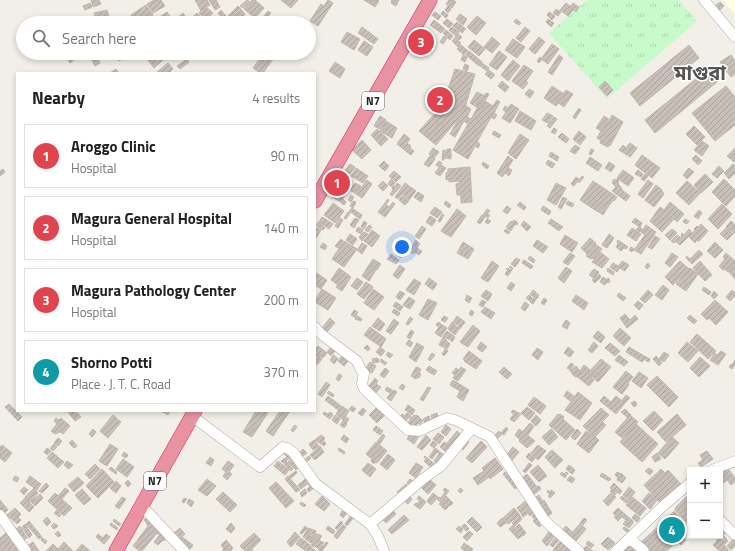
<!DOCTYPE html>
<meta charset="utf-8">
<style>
body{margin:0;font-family:"Titillium Web","Noto Sans Bengali",sans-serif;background:#f2f2f2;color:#222}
.controls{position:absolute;right:12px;bottom:12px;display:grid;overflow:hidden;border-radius:0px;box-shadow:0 2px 6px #0003}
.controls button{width:36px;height:36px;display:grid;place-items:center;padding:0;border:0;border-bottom:1px solid #e0e0e0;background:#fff;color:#222;font:20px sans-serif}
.you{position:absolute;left:402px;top:247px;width:14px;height:14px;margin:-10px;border:3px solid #fff;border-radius:50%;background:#1a73e8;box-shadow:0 0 0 6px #1a73e833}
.badge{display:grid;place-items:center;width:26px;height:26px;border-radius:50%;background:#111827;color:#fff;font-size:13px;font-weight:700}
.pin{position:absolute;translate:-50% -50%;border:2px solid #fff;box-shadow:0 1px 4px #0006}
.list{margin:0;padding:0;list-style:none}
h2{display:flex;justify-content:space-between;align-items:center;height:52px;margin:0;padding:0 16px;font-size:17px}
h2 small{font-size:13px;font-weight:400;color:#767676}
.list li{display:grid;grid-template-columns:26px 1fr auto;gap:12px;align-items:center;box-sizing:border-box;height:64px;margin:0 8px 8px;padding:0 8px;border:1px solid #e0e0e0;border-radius:0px}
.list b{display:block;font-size:15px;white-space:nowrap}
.list p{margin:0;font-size:13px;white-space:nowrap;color:#767676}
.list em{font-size:13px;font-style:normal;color:#767676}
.icon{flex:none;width:22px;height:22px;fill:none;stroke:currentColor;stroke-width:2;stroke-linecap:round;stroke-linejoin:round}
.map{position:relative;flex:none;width:735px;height:551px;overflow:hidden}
.search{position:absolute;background:#fff;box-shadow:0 2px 6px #0003;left:16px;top:16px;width:300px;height:44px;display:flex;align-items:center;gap:10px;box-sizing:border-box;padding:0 14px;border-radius:22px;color:#767676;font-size:15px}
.panel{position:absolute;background:#fff;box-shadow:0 2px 6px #0003;left:16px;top:72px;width:300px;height:340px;border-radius:0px}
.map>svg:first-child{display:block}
.education{fill:#ffffe5}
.park{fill:url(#park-tufts)}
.building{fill:url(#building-hatch);stroke:#c4b6ab}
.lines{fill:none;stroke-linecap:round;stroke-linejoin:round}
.minor-casing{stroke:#a9a9a9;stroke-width:11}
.highway-casing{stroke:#dc2a67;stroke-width:15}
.minor{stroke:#fff;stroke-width:10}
.highway{stroke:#e892a2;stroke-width:14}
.labels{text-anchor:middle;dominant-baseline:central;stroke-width:3;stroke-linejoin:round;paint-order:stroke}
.shield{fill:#fff;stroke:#646464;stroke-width:1}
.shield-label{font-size:11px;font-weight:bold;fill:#222}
.town-label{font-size:20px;font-weight:bold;fill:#555;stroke:#fff}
</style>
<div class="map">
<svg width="735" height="551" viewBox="0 0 735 551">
<defs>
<pattern id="park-tufts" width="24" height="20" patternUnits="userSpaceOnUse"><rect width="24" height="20" fill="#c8facc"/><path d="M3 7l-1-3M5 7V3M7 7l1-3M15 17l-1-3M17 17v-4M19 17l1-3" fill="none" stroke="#acd6af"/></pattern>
<pattern id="building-hatch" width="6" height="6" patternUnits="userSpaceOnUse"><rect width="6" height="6" fill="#c7bfb8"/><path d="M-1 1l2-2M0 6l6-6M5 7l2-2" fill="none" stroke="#aba49e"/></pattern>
</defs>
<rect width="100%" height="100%" fill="#f2efe9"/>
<!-- education -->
<path class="education" d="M 723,0 L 735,0 L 735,15 Z"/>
<!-- park -->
<path class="park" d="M 587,0 L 679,0 L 697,21 L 607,99 L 549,33 Z"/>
<!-- building -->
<path class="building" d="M 91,0 L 99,0 L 101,4 L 93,7 Z
M 154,0 L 161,0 L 165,6 L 153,13 L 147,4 Z
M 195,0 L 207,0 L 210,5 L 201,11 Z
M 209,0 L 216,0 L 220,7 L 215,10 Z
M 247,0 L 250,2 L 243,8 L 240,6 Z
M 252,0 L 255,0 L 264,8 L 255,18 L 244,9 Z
M 281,0 L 298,0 L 291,8 Z
M 328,0 L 333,3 L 318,26 L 310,21 L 321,4 L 324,6 Z
M 364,0 L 377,0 L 379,1 L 375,7 Z
M 392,0 L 399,0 L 396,6 L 391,3 Z
M 449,0 L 453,0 L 456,2 L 452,8 L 446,4 Z
M 720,2 L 724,6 L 720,10 L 716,5 Z
M 90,3 L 92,7 L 85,10 L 83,6 Z
M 566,3 L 574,9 L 568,16 L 560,10 Z
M 573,3 L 579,7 L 576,12 L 570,7 Z
M 146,5 L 153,15 L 141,23 L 136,23 L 131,15 Z
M 205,6 L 213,13 L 206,20 L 199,13 Z
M 238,6 L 245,14 L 236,23 L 227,23 L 224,20 Z
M 448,6 L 451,9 L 448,13 L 445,10 Z
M 556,9 L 561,12 L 558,16 L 553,13 Z
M 107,10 L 111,22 L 96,23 L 94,13 Z
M 221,10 L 226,16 L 223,19 L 218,13 Z
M 268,11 L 271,13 L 266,19 L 263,17 Z
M 443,11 L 448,15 L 446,18 L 441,14 Z
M 167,12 L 175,23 L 161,23 L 158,18 Z
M 435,12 L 441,16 L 438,20 L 432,15 Z
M 549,12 L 555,16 L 552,20 L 547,15 Z
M 183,13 L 185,16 L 178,22 L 176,19 Z
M 197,13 L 205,21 L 203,23 L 190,23 L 188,21 Z
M 460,14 L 467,19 L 463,25 L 456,19 Z
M 216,16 L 217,21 L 214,21 L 213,17 Z
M 477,16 L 486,23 L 476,35 L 467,27 Z
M 46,18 L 49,23 L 45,23 L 43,20 Z
M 447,19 L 453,24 L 449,28 L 443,23 Z
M 516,19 L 521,23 L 519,25 L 514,22 Z
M 548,19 L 554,23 L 551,27 L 546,22 Z
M 434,20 L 445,29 L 441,33 L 430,25 Z
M 457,22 L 466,29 L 462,33 L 453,26 Z
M 362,27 L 378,39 L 374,44 L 358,33 Z
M 452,27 L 459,32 L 456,36 L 449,30 Z
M 525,27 L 530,31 L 521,42 L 516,38 Z
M 446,30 L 453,36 L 450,40 L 443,33 Z
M 347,32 L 360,39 L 354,50 L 341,42 Z
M 458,34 L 462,37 L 459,40 L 455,37 Z
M 444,36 L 447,38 L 443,44 L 440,42 Z
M 492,37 L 500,44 L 492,53 L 484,47 Z
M 539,37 L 545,42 L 535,54 L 529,49 Z
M 455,38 L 461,43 L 458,47 L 452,41 Z
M 513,39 L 525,47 L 517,58 L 505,50 Z
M 474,40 L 485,49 L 479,56 L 468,47 Z
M 364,41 L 373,47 L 367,56 L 358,50 Z
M 552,44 L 559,49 L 548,64 L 541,59 Z
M 461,45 L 468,51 L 464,55 L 457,49 Z
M 689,45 L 699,58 L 640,106 L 630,93 Z
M 469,51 L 482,62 L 479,66 L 466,55 Z
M 499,51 L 507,57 L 497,70 L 489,65 Z
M 156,53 L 158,53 L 164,59 L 154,68 L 148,60 Z
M 231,53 L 242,53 L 237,58 Z
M 264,53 L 284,53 L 280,58 L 276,55 L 263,73 L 260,73 L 253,68 Z
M 95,54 L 100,63 L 95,66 L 90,57 Z
M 120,55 L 122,59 L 119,61 L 117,57 Z
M 463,55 L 467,57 L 465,62 L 461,60 Z
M 559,55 L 563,58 L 552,75 L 548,72 Z
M 731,55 L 735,61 L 735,74 L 731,77 L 720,62 Z
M 71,56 L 74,60 L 70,63 L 67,59 Z
M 540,57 L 542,59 L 539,63 L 537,61 Z
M 187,59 L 189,62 L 180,69 L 177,66 Z
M 513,60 L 520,66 L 508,81 L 501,75 Z
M 335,62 L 345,69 L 340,78 L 329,71 Z
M 168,63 L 173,69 L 169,73 L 156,73 Z
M 482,63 L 489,68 L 487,71 L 480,66 Z
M 465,64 L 469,66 L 467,71 L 463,69 Z
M 524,65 L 533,71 L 526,81 L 528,83 L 523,89 L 512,81 Z
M 713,65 L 723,77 L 655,133 L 645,120 Z
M 116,69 L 119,73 L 110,73 Z
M 455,69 L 475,74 L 464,111 L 466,106 L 471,109 L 467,117 L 471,119 L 486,93 L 489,94 L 485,101 L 493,106 L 497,100 L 500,102 L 494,113 L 497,115 L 494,119 L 491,117 L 477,142 L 480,144 L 478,148 L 475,146 L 468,159 L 453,150 L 468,124 L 464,121 L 455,137 L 450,134 L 459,118 L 436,145 L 419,131 L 442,106 Z
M 489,70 L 495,75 L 491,79 L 485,74 Z
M 502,81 L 509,87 L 505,92 L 498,86 Z
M 605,81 L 613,90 L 607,96 L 599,87 Z
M 552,86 L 564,94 L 556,106 L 544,98 Z
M 726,86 L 735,97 L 735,125 L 715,141 L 692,113 Z
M 529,89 L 534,92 L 530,98 L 525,94 Z
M 566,90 L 573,94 L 564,107 L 557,102 Z
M 477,92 L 485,96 L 478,108 L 470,103 Z
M 511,104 L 519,109 L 510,123 L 502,118 L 506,112 L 503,110 L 505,106 L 508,108 Z
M 579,108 L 581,110 L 575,119 L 573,117 Z
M 520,111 L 536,121 L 531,130 L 515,121 Z
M 547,113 L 553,116 L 548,123 L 542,120 Z
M 612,115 L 623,122 L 610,146 L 597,138 L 601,131 L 596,128 L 604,116 L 610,120 Z
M 380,116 L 386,120 L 380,129 L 374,126 Z
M 554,117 L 557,119 L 550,128 L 547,126 Z
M 386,121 L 397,128 L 392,138 L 380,131 Z
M 694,126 L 705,137 L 697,145 L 686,134 Z
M 554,128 L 557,130 L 555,134 L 551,132 Z
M 377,129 L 388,139 L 381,146 L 371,135 Z
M 494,131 L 501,135 L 499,138 L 492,134 Z
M 579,131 L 586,137 L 580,145 L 573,139 Z
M 562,133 L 569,139 L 566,143 L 558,137 Z
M 404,134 L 410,139 L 407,143 L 411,146 L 407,152 L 397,144 Z
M 520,134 L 529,140 L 516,159 L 508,153 Z
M 362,140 L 371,150 L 362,159 L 352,150 Z
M 601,140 L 609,145 L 608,147 L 600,143 Z
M 702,141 L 709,146 L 702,156 L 694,150 Z
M 630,143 L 637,148 L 630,157 L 619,150 L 623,145 L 626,148 Z
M 575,145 L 580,148 L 575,154 L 570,151 Z
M 410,148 L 414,151 L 411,155 L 407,152 Z
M 433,148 L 439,152 L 434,158 L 429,154 Z
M 735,148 L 735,161 L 734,162 L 727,156 Z
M 447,149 L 451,149 L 451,159 L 444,158 L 444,160 L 442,160 L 443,150 L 447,151 Z
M 591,149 L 594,150 L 591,155 L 589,154 Z
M 551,152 L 559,157 L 557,161 L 549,156 Z
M 642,155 L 660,168 L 652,178 L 635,165 Z
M 696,155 L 702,161 L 698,165 L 692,159 Z
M 430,156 L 435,159 L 429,167 L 424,164 Z
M 508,156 L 513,160 L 508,168 L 512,170 L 509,176 L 505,173 L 502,177 L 497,173 Z
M 590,157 L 602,165 L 598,171 L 586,163 Z
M 548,160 L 555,164 L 552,168 L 546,164 Z
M 384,161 L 389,166 L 385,171 L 379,166 Z
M 439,161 L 442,163 L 439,167 L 436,165 Z
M 483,162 L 489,166 L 487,169 L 482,165 Z
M 609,162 L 615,166 L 611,172 L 605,168 Z
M 350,164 L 355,167 L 350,174 L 345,171 Z
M 733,164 L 735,166 L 735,173 L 729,179 L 724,173 Z
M 441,165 L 446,168 L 440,176 L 435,173 Z
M 719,166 L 724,171 L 717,178 L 712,174 Z
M 470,167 L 472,202 L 461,203 L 461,195 L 457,195 L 456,184 L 460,183 L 459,181 L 449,182 L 449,179 L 446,180 L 446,173 L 448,172 L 448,169 Z
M 356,168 L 368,176 L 363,183 L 351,176 Z
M 689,168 L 694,172 L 687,179 L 683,175 Z
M 3,169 L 5,172 L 0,176 L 0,171 Z
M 623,170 L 634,178 L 628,186 L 617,178 Z
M 638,170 L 643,174 L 641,177 L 635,174 Z
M 394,171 L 401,177 L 396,182 L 389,176 Z
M 645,174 L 648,176 L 644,181 L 641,179 Z
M 705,174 L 713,182 L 701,193 L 694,185 Z
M 345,176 L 349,180 L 344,187 L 339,184 Z
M 582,176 L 584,177 L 579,183 L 578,182 Z
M 576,177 L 579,179 L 574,186 L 571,184 Z
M 391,179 L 395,183 L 392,187 L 388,184 Z
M 614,179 L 616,180 L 617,179 L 619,181 L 618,184 L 622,188 L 621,189 L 630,196 L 626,201 L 612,191 L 616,187 L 612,183 Z
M 724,179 L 735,190 L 735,196 L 726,206 L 712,192 Z
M 367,180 L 372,184 L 362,198 L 356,194 Z
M 648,180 L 653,184 L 643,198 L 638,194 Z
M 383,181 L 388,186 L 383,191 L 378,186 Z
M 593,181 L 617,197 L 614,201 L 613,200 L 606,210 L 601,207 L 598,212 L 580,200 Z
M 687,181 L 700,193 L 689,205 L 676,193 Z
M 355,183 L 361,186 L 356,194 L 350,190 Z
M 397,183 L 401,186 L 392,196 L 390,194 L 393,190 L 392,188 L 394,186 L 395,187 Z
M 405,183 L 416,191 L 409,200 L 402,194 L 398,199 L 395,197 Z
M 556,183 L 566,188 L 556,205 L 547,200 Z
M 338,185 L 348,191 L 340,202 L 331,196 Z
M 656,185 L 661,189 L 664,194 L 654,207 L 645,200 Z
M 418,192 L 424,196 L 421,202 L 414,197 Z
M 351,195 L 354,197 L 351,202 L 348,200 Z
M 402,196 L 409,201 L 405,205 L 399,200 Z
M 563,197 L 567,199 L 561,209 L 558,207 Z
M 343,199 L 346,202 L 344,205 L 341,203 Z
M 388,199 L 389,200 L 386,205 L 389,207 L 393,202 L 395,204 L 385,217 L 378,212 Z
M 353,201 L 356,202 L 353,208 L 350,206 Z
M 446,201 L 451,205 L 449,208 L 444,204 Z
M 568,201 L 574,204 L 572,207 L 566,204 Z
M 520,202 L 526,207 L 524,210 L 517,205 Z
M 670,202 L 684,214 L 677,222 L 674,219 L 662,232 L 650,221 L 660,207 L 664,210 Z
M 333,203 L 344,211 L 335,223 L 324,215 Z
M 722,204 L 732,214 L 718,229 L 708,219 Z
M 507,206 L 511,209 L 507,214 L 503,211 Z
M 543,206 L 551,211 L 549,215 L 541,210 Z
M 435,207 L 442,212 L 437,218 L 430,213 Z
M 602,207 L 606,210 L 603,215 L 599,212 Z
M 352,208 L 362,215 L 360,219 L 349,211 Z
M 457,209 L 466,216 L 451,237 L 441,231 Z
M 487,209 L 490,211 L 487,214 L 490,215 L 488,218 L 483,215 Z
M 699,210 L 702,213 L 698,219 L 694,216 Z
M 348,212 L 350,213 L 346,219 L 344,218 Z
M 442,214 L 444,215 L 440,222 L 438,221 Z
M 482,215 L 485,217 L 480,224 L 477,222 Z
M 430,216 L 436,220 L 432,226 L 426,222 Z
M 322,217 L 333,224 L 329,229 L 319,222 Z
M 340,218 L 343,220 L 338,228 L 335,226 Z
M 355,218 L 359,220 L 354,228 L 350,225 Z
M 635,218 L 642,223 L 640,227 L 632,222 Z
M 487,219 L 491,221 L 488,224 L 485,222 Z
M 551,219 L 563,227 L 559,231 L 548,223 Z
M 685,219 L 689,221 L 687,224 L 683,222 Z
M 514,220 L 518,223 L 517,225 L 515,224 L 511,231 L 506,227 L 511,221 L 512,222 Z
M 364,221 L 367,223 L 364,229 L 361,227 Z
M 524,221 L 531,227 L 527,231 L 521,225 Z
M 731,221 L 735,225 L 735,234 L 726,227 Z
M 318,222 L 325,228 L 323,230 L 316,225 Z
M 701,224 L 708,231 L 703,237 L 701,236 L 700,237 L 702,238 L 699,241 L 697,240 L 695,243 L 689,237 L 695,230 L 694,229 L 697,226 L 698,227 Z
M 369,225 L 372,227 L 368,232 L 365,230 Z
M 646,225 L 656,232 L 641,254 L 634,250 L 645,235 L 641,232 Z
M 422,226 L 426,229 L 419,239 L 415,236 Z
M 639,226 L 642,229 L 640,232 L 636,230 Z
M 315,227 L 321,230 L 316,238 L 315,237 Z
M 358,227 L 363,230 L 361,234 L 356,231 Z
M 632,228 L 641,234 L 636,241 L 627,235 Z
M 726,228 L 733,234 L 727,240 L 720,234 Z
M 506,229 L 510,232 L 508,234 L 504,231 Z
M 672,229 L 677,233 L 670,240 L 665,235 Z
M 689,229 L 692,233 L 680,245 L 676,242 L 682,236 L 681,235 L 682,233 L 684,235 Z
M 372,230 L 380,236 L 372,247 L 364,241 Z
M 364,232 L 368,234 L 362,241 L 359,237 Z
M 350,234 L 357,239 L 353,245 L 346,240 Z
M 609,234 L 614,238 L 607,248 L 602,245 Z
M 565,235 L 578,243 L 572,252 L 560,244 Z
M 677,235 L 680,237 L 674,243 L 671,241 Z
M 655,236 L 660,239 L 652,249 L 648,247 Z
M 590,238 L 596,243 L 587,254 L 581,248 Z
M 341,239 L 343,241 L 338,248 L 335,246 Z
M 416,240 L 420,244 L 417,248 L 422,251 L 419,255 L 414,252 L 413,254 L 409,251 Z
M 537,240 L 548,247 L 543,253 L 533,246 Z
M 618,240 L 628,247 L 626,249 L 624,248 L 621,251 L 616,247 L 618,244 L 617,242 Z
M 344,241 L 357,249 L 344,267 L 332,259 Z
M 463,242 L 474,249 L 468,259 L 457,253 Z
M 715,242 L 723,250 L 715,258 L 707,251 Z
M 323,243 L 327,246 L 325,250 L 320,247 Z
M 362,243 L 367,246 L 362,254 L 357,250 Z
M 595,244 L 602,249 L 594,259 L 592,258 L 591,259 L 586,256 Z
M 400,247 L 406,251 L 401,258 L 395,254 Z
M 631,247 L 634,249 L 632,252 L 629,250 Z
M 699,250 L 703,254 L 692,264 L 686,258 L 687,256 L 690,259 Z
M 600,252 L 609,259 L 602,268 L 592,262 Z
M 570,253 L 575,256 L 568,265 L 563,262 Z
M 672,253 L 678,257 L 670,267 L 665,263 Z
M 726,253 L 735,261 L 735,264 L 728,272 L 724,269 L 723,270 L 719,266 L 725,259 L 723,257 Z
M 391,254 L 399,260 L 396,264 L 387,259 Z
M 530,256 L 535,260 L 534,263 L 528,259 Z
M 516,258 L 520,260 L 515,267 L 511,264 Z
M 373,259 L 381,264 L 377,270 L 369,265 Z
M 524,260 L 533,266 L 531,269 L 522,263 Z
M 492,261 L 499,266 L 488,282 L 481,278 Z
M 622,261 L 629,265 L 625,271 L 618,267 Z
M 680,261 L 689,269 L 673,285 L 665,277 Z
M 700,261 L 712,275 L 705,281 L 693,268 Z
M 613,263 L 620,267 L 617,272 L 610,267 Z
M 648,263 L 650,266 L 647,269 L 645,267 Z
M 735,264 L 735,279 L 728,271 Z
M 369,265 L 376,270 L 369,281 L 362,276 Z
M 400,265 L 405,269 L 398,279 L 393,275 Z
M 510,266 L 513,268 L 508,276 L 505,274 L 508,270 L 506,269 L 507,268 L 511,270 L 512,269 L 509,267 Z
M 566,267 L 572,271 L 564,283 L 558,278 Z
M 339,268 L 351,277 L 342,291 L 336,287 L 338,285 L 331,280 Z
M 608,268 L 614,272 L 613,275 L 607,271 Z
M 690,268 L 698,274 L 686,291 L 676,284 Z
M 594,269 L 599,272 L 594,278 L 589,275 Z
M 315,272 L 327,280 L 321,289 L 315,285 Z
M 599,274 L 601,277 L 595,283 L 592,280 Z
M 603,277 L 607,280 L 608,278 L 610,280 L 609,283 L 607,282 L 605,285 L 600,282 Z
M 357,278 L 363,282 L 357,290 L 351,286 Z
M 429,278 L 437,284 L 433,290 L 425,284 Z
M 414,279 L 421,283 L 414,295 L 406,290 Z
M 366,282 L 373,287 L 364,299 L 357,294 Z
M 511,282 L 515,285 L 511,291 L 507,288 Z
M 663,285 L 669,290 L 662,300 L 655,295 Z
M 704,287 L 711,292 L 709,295 L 702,290 Z
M 322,289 L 336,298 L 328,310 L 315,302 L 315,300 Z
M 373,289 L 384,297 L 374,310 L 364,303 Z
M 486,290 L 492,294 L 488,301 L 481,296 Z
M 533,290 L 536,292 L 533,297 L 530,294 Z
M 648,290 L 653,295 L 645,303 L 640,299 Z
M 732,290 L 735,293 L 735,296 L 730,301 L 726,297 Z
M 400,291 L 405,294 L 400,300 L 396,297 Z
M 714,291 L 718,295 L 714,299 L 711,296 Z
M 536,293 L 539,295 L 537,299 L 534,297 Z
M 619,293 L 626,298 L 623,301 L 617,296 Z
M 467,295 L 472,298 L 469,303 L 465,300 Z
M 529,295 L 532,298 L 530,301 L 526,298 Z
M 576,295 L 588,303 L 584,310 L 572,301 Z
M 409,297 L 415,301 L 410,309 L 403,305 Z
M 533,298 L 536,299 L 533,304 L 530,302 Z
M 544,298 L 547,300 L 544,305 L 541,303 Z
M 428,299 L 437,303 L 428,320 L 419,315 Z
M 482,300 L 486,302 L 483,307 L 479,305 Z
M 715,300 L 728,312 L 716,325 L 709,318 L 707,320 L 701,314 Z
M 638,301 L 643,305 L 639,310 L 634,305 Z
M 396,302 L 403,307 L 400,311 L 393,306 Z
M 525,302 L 529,305 L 525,311 L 521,308 Z
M 485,307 L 495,313 L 491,319 L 481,312 Z
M 394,309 L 400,313 L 398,316 L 392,312 Z
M 354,310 L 358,312 L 356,315 L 362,319 L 361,321 L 355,319 L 356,318 L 351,315 Z
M 471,310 L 474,312 L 472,316 L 469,314 Z
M 625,314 L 630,320 L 635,315 L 638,319 L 627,328 L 620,318 Z
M 690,315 L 697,321 L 694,324 L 687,318 Z
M 444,316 L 448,318 L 445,322 L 441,320 Z
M 457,316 L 465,322 L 460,329 L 458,327 L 459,326 L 453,322 Z
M 410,317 L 413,319 L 408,325 L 406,324 Z
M 330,318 L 335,323 L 326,333 L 321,329 Z
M 378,318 L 385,324 L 380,331 L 372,326 Z
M 394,319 L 399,323 L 391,334 L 386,331 Z
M 566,320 L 570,323 L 567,329 L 562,326 Z
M 438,322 L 447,328 L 441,337 L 435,333 L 439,327 L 436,325 Z
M 452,322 L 459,329 L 455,335 L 448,329 Z
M 473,325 L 480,331 L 468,347 L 460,342 Z
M 370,327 L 386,339 L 381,347 L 364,335 Z
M 620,328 L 631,338 L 624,346 L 613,336 Z
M 411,330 L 414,332 L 410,339 L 407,337 Z
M 447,331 L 455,337 L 452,342 L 451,340 L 443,337 Z
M 598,331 L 605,337 L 601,343 L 593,337 Z
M 697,334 L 716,351 L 708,359 L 690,342 Z
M 443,337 L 450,344 L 447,349 L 439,345 Z
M 409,340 L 413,343 L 410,347 L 406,344 Z
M 481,342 L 487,347 L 482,352 L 477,348 Z
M 594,342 L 598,346 L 592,353 L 588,350 Z
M 687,342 L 698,351 L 688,362 L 678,353 Z
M 417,343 L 424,347 L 416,362 L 409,357 Z
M 610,343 L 620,351 L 615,356 L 605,348 Z
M 367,345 L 370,348 L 368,351 L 364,348 Z
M 318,346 L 327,353 L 323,358 L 319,355 L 319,356 L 322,359 L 317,365 L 315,364 L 315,349 Z
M 331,347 L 335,351 L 331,356 L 327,352 Z
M 380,347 L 385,351 L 381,356 L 376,352 Z
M 568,347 L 574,352 L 570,357 L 564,353 Z
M 629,347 L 646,357 L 642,362 L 626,352 Z
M 537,348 L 543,352 L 538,360 L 532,355 Z
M 445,349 L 448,351 L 444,356 L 442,354 Z
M 469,351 L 482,361 L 476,369 L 464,361 L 465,360 L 463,359 Z
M 721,351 L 726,354 L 718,365 L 710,360 L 715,353 L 717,355 Z
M 388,352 L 393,355 L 390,358 L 386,355 Z
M 664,352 L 669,355 L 664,362 L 659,359 Z
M 344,353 L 350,358 L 344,366 L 338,361 Z
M 432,353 L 435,355 L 430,361 L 428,359 Z
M 334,355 L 338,359 L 334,364 L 330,360 Z
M 619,355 L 628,362 L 624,366 L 615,360 Z
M 656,356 L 662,363 L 659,366 L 653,359 Z
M 646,357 L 650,359 L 649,362 L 645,360 Z
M 700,357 L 710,366 L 699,377 L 690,368 Z
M 378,358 L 379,362 L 373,363 L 372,359 Z
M 381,359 L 387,363 L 385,365 L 380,361 Z
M 601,359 L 611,367 L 598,382 L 588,373 Z
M 735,360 L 735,365 L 732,369 L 729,367 L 731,364 L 732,365 Z
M 370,362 L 376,366 L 372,373 L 365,369 Z
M 571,363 L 574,365 L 570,370 L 567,368 Z
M 584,365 L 594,373 L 591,378 L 594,380 L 589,386 L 576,376 Z
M 429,366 L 437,371 L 434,375 L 426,370 Z
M 576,366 L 581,372 L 575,377 L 570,371 Z
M 416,367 L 421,369 L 419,373 L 421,374 L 419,378 L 417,377 L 416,379 L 411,376 Z
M 461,367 L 466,370 L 458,381 L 453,378 L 455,375 L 452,373 L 456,368 L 459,370 Z
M 504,367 L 512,374 L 507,379 L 499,372 Z
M 385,368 L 389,371 L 384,378 L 380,375 Z
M 626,371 L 633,377 L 628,383 L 629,385 L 622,394 L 613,387 Z
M 639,372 L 648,378 L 641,388 L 632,381 Z
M 339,374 L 342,376 L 339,381 L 336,379 Z
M 657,376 L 678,397 L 669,407 L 647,385 Z
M 375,378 L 378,381 L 376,384 L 381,387 L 373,396 L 366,390 Z
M 453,380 L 469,390 L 463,401 L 457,397 L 460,391 L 450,385 Z
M 326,382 L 330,385 L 322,397 L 318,394 Z
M 402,384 L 405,386 L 403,390 L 399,388 Z
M 387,387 L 392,390 L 390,393 L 385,390 Z
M 428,387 L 431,388 L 423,401 L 420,399 Z
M 393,390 L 397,392 L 391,401 L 387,398 Z
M 329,391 L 334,395 L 333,397 L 327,393 Z
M 567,391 L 574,396 L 570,401 L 564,396 Z
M 578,392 L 592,403 L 580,420 L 565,410 Z
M 626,395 L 630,398 L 625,403 L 622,400 Z
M 328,396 L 341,406 L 338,410 L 325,400 Z
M 604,396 L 611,402 L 616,396 L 625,403 L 616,414 L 600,401 Z
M 534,397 L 546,406 L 540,414 L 528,405 Z
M 635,401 L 637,405 L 634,407 L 631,403 Z
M 9,404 L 22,417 L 18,421 L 5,407 Z
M 379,405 L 387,413 L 377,423 L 369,415 Z
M 408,405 L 415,410 L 412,415 L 405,410 Z
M 342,406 L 349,411 L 343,420 L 336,414 Z
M 352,406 L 356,409 L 353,412 L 349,409 Z
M 527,407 L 535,413 L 529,420 L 521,413 Z
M 363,408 L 366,411 L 362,416 L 358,413 Z
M 601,408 L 609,415 L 602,422 L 606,425 L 595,437 L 583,426 Z
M 625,409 L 631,415 L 628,418 L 621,412 Z
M 513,410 L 521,414 L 514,422 L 510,419 L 514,414 L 511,412 Z
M 67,411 L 76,411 L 81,417 L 75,421 Z
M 161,411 L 170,411 L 168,415 Z
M 256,411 L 269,411 L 252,437 L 243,432 Z
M 280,411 L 290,411 L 273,436 L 266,431 Z
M 654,411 L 663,420 L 653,431 L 643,421 Z
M 324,412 L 328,414 L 330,412 L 333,414 L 330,419 L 323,414 Z
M 407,413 L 411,416 L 410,419 L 405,415 Z
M 437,413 L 439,419 L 433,421 L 431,415 Z
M 402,414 L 408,418 L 404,424 L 398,420 Z
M 558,414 L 559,415 L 560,414 L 564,417 L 563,419 L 575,430 L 566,440 L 549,425 Z
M 677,414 L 686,425 L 666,442 L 657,432 Z
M 113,415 L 121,422 L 108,438 L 100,431 Z
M 335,415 L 340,419 L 337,424 L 332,420 Z
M 414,415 L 416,416 L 417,415 L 423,421 L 420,424 L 418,423 L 412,429 L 407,424 Z
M 536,415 L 541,420 L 536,426 L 531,421 Z
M 630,415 L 638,422 L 622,438 L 615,432 Z
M 429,416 L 431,421 L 425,423 L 423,419 Z
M 346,417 L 349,419 L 346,423 L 343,421 Z
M 56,418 L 59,420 L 61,418 L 70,426 L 63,434 L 60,432 L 55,434 L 51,431 L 57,424 L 54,421 Z
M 343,421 L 347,424 L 344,428 L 340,425 Z
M 530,423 L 534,426 L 528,435 L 523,431 Z
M 636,424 L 658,444 L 642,462 L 620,442 Z
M 295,425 L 297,427 L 293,432 L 291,430 Z
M 446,425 L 451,429 L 446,436 L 441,432 Z
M 376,426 L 383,431 L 380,435 L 373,430 Z
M 506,427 L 508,429 L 504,435 L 501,433 Z
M 93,429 L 96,432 L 92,437 L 89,434 Z
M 519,429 L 535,441 L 527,448 L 519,441 L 520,440 L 515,435 Z
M 551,429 L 558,437 L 549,445 L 542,437 Z
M 577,429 L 581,433 L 575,440 L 571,437 Z
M 412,431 L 419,436 L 414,444 L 407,439 Z
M 457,431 L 463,436 L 453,448 L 447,443 Z
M 499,431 L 502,434 L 497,439 L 494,436 Z
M 586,431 L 599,440 L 589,453 L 577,444 Z
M 438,433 L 444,437 L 439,444 L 433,439 Z
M 383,434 L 385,436 L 380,444 L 377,442 Z
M 321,435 L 325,438 L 323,441 L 326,443 L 324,446 L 315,440 Z
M 344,435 L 349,439 L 346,443 L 341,439 Z
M 426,435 L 431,440 L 422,450 L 417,447 Z
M 672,437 L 679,443 L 665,459 L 658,453 Z
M 58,438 L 62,441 L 58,446 L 54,443 Z
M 466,439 L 469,442 L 463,450 L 459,447 Z
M 72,440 L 77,446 L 74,448 L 69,443 Z
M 314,440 L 319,446 L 313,450 L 309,444 Z
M 433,441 L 437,444 L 434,448 L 430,445 Z
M 481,441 L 487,447 L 472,463 L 466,458 Z
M 376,442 L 387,451 L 377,463 L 375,462 L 374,464 L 371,461 L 372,459 L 366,454 Z
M 444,442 L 450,446 L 446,452 L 440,447 Z
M 54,444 L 57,447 L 53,451 L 50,448 Z
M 110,444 L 118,449 L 107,466 L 99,461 Z
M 2,445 L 12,453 L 5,462 L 0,458 L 0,447 Z
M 538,445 L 546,451 L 538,460 L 531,453 Z
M 320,446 L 324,452 L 315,460 L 310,455 Z
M 513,447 L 519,452 L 510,463 L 504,458 Z
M 47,448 L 51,451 L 47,455 L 44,452 Z
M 339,448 L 345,452 L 344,454 L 338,450 Z
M 435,448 L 444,455 L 437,464 L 434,461 L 439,454 L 437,452 L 432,459 L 429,457 Z
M 303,449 L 307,453 L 303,456 L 300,452 Z
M 288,450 L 293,456 L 283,463 L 281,461 L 287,457 L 284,454 Z
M 552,450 L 563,460 L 555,468 L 545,457 Z
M 707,451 L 713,459 L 701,467 L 698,463 L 703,460 L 700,455 Z
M 52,452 L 64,462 L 58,468 L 47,458 Z
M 124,452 L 128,455 L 126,458 L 122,456 Z
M 529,453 L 535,458 L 532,462 L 526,457 Z
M 657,453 L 661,459 L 655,462 L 652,457 Z
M 388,454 L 395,460 L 387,470 L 380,464 Z
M 309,456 L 311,458 L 305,463 L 303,461 Z
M 425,456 L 437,466 L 434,470 L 424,461 L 426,459 L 424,457 Z
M 210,457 L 214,460 L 211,466 L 206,463 Z
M 293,457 L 301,465 L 296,470 L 288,462 Z
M 495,458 L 503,469 L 490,479 L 489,477 L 478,485 L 473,478 L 484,471 L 482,468 Z
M 123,459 L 134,467 L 127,477 L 116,469 Z
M 67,461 L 73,465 L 69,469 L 64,465 Z
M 228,461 L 234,465 L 229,472 L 232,474 L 227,480 L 223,476 L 226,472 L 222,469 Z
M 278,461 L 289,470 L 285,475 L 274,466 Z
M 286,461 L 293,469 L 291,471 L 284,464 Z
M 368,463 L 376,469 L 370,477 L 362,470 Z
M 416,463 L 423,467 L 416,478 L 409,473 Z
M 529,463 L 532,465 L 525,473 L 523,471 Z
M 95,464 L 100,469 L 90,479 L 85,474 Z
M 538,465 L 547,476 L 539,482 L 530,472 Z
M 569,465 L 575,470 L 572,474 L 566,469 Z
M 726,466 L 735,478 L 735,482 L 731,485 L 727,480 L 722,484 L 720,481 L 720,471 Z
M 111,467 L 117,472 L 116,474 L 109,469 Z
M 649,468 L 653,471 L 650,475 L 645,471 Z
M 102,469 L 114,482 L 98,498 L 86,486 Z
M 661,469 L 665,473 L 668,470 L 681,484 L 660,503 L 644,485 Z
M 508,470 L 520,485 L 515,489 L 503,474 Z
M 296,471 L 297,473 L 291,478 L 289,476 Z
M 562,472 L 564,474 L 566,472 L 568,473 L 565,478 L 560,474 Z
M 617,472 L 621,474 L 618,478 L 615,475 Z
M 602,473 L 611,479 L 609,481 L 600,476 Z
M 621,473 L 626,478 L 622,483 L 617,480 Z
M 527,474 L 537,487 L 539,486 L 541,489 L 533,495 L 521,479 Z
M 15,476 L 19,478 L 17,482 L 13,480 Z
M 30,476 L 41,484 L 37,490 L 26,482 Z
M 288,476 L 300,490 L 296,492 L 285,479 Z
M 309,476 L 312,480 L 301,489 L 298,485 Z
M 570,476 L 575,479 L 572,483 L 567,480 Z
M 78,477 L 84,483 L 74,492 L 68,485 Z
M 428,478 L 436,485 L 428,494 L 420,486 Z
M 207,479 L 216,486 L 207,496 L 198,490 Z
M 410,479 L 413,481 L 410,486 L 407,483 Z
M 128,480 L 131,484 L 128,487 L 125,483 Z
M 116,481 L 121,486 L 116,493 L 110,488 Z
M 312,481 L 316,486 L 309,492 L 307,489 L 310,487 L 308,484 Z
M 276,482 L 294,501 L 286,508 L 269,488 Z
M 46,483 L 49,486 L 42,493 L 39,491 Z
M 614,483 L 622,491 L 620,494 L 617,492 L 615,495 L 610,491 L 612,489 L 610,488 Z
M 406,484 L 409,489 L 400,496 L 397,492 Z
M 24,487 L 28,490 L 24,495 L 20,491 Z
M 629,487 L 635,492 L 629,500 L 623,495 Z
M 34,488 L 38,493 L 30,502 L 25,497 Z
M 65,488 L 69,491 L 62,499 L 58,496 Z
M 445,488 L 449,491 L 440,502 L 437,499 L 439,497 L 441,498 L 445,492 L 443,490 Z
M 460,488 L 463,490 L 461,493 L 458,491 Z
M 82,489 L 91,499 L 84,505 L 75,495 Z
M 305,489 L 307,493 L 302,497 L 300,493 Z
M 548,490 L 549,492 L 551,490 L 555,493 L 550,498 L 548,496 L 550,494 L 547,492 Z
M 223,492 L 237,505 L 230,512 L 216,499 Z
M 55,493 L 72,508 L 64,516 L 48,501 Z
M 433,493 L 438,497 L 431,505 L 427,501 Z
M 611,493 L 616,497 L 608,506 L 603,501 Z
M 649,493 L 657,500 L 650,509 L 642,501 Z
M 40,494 L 43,498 L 35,506 L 31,502 Z
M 408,495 L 412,499 L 408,504 L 404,501 Z
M 539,495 L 542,500 L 539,502 L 536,497 Z
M 688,495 L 690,497 L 690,526 L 675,510 L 676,507 Z
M 322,496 L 330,504 L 324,511 L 315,504 Z
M 419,496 L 426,502 L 420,509 L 414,505 L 416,503 L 417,504 L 420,500 L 417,499 Z
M 446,496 L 453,503 L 450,506 L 443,499 Z
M 622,496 L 628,501 L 626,503 L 620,498 Z
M 122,497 L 126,499 L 119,509 L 115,506 Z
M 632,497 L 646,508 L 640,516 L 626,505 Z
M 25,498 L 34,507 L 29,512 L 20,503 Z
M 184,498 L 187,499 L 184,503 L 182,502 Z
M 189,499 L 194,502 L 191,507 L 187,503 Z
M 528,499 L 532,505 L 521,513 L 517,508 Z
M 0,500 L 8,510 L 3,514 L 0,510 Z
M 443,500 L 449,506 L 445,510 L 439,504 Z
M 544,500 L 552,513 L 547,517 L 539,503 Z
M 301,502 L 306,505 L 304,507 L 300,504 Z
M 532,506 L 536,511 L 530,516 L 526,511 Z
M 15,508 L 21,514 L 18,517 L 21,520 L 17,524 L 7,515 Z
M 514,508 L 520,515 L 508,524 L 503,518 Z
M 618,508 L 633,521 L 633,523 L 629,528 L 623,524 L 626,520 L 622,517 L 618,521 L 614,517 L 616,516 L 613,513 Z
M 392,509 L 396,514 L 386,523 L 382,519 Z
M 57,510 L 61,515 L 59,517 L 54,513 Z
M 342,511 L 347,513 L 343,518 L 340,515 Z
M 526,511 L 527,514 L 523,517 L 521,514 Z
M 674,511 L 681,519 L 675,526 L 667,518 Z
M 537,512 L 544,523 L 539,527 L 533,521 L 535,520 L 532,516 Z
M 635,514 L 640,518 L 637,522 L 632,518 Z
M 351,515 L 354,517 L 347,526 L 345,524 Z
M 404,515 L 409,520 L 392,534 L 388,530 Z
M 520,516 L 522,519 L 515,526 L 512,523 Z
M 47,517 L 51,522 L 47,526 L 43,521 Z
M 472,517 L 482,527 L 477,532 L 467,522 Z
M 502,518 L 506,523 L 500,527 L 497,523 Z
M 584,518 L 587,520 L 583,525 L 580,523 Z
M 667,518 L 684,534 L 677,541 L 661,525 Z
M 114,519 L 121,524 L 119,526 L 113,521 Z
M 144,519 L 148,519 L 168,536 L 164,541 L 157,533 L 142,551 L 140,551 L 133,546 L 148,526 Z
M 29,521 L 42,537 L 39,539 L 26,524 Z
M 341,521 L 343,523 L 337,530 L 335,528 Z
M 54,523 L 58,526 L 54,529 L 51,526 Z
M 111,523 L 118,528 L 117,530 L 110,525 Z
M 231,523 L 235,528 L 231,533 L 226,529 Z
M 25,524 L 32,535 L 29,538 L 22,527 Z
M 465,524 L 469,529 L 466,531 L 462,526 Z
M 519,524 L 526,533 L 523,536 L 516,527 Z
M 580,524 L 586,529 L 575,542 L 568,537 Z
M 343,525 L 346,527 L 337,539 L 334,536 Z
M 513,525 L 522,536 L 518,539 L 509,529 Z
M 20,526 L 27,538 L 22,541 L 15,530 Z
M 305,526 L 307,528 L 302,534 L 300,533 Z
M 328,526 L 335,531 L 333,534 L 326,529 Z
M 459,526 L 463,529 L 461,533 L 456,529 Z
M 566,526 L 572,532 L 566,538 L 560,533 Z
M 659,526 L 676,542 L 667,551 L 647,551 L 641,542 Z
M 624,527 L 629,530 L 627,532 L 623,529 Z
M 720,527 L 728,530 L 718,541 L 713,536 L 720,536 Z
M 180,528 L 185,534 L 179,539 L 174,533 Z
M 308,528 L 316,531 L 315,533 L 317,534 L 311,543 L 309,542 L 313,536 L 310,534 L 306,539 L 303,537 Z
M 551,529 L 557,533 L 547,546 L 542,541 Z
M 58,531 L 61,535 L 58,537 L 55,534 Z
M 469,531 L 473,534 L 467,541 L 463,537 Z
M 295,532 L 300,537 L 291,547 L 287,542 Z
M 6,533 L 21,551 L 0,551 L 0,538 Z
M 254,533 L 261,540 L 252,549 L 253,551 L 245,551 L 240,546 Z
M 98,534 L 103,538 L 106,534 L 110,537 L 104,544 L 96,537 Z
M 318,534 L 322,536 L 319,540 L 324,543 L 322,544 L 324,546 L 326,542 L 328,543 L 322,551 L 320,551 L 315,546 L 314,547 L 311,545 Z
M 558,534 L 561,537 L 553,547 L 550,545 Z
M 309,535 L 312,537 L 308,541 L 306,540 Z
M 723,535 L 728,541 L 724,545 L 729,551 L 719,551 L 713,545 Z
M 159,536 L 163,540 L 158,545 L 154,542 Z
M 182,537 L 193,545 L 190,549 L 179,541 Z
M 608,537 L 615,543 L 608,550 L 601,544 Z
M 683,537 L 686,540 L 681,545 L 678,542 Z
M 42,538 L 47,541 L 45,544 L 41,540 Z
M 301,538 L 310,545 L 306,551 L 296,544 Z
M 734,538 L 735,546 L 731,550 L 727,546 Z
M 562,539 L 565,541 L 557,551 L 555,551 L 553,550 Z
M 226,540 L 233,548 L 230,551 L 222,551 L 224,549 L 221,545 Z
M 588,541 L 594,545 L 591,548 L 586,544 Z
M 33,542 L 39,551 L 30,551 L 27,546 Z
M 64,542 L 73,551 L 61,551 L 58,549 Z
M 566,542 L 572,551 L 558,551 Z
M 633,542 L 640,551 L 623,551 Z
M 464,543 L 473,549 L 471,551 L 465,551 L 461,548 Z
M 53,544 L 60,551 L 46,551 Z
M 82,544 L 90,551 L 76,551 Z
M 310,546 L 316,551 L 306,551 Z
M 586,546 L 593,551 L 582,551 Z"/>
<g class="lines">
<defs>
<path id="minor" d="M 704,0 L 735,37
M 315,327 L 321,334 L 357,361 L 361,370 L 364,373 L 362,384 L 364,389 L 408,430 L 419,431 L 447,418 L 455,420 L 490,437 L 545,521 L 579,551
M 192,416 L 260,467 L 283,447 L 287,448 L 293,452 L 316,484 L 370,524 L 378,536 L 384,551
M 712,470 L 735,461
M 141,505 L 184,551
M 0,515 L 14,535 L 26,551
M 720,520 L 735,535
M 370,524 L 423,479 L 441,466 L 472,428
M 630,538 C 635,545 639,545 644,551
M 616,551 L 662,507 L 690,483"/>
<path id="highway" d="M 315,201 L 430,0
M 116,551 L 195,411"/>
</defs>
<!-- minor casing -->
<use href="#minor" class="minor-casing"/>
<!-- highway casing -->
<use href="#highway" class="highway-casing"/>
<!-- minor -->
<use href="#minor" class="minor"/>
<!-- highway -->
<use href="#highway" class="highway"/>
</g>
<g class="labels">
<!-- shield labels -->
<g class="shield">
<rect x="362" y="92" width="22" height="18" rx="3"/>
<rect x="144" y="472" width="22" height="18" rx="3"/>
</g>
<g class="shield-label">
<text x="373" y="101">N7</text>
<text x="155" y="481">N7</text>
</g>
<!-- town labels -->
<g class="town-label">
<text x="700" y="72">মাগুরা</text>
</g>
</g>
</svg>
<div class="controls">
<button>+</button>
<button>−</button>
</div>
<div class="you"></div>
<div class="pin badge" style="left:337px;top:183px;background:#e0444e">1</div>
<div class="pin badge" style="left:440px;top:100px;background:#e0444e">2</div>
<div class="pin badge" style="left:421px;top:42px;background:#e0444e">3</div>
<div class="pin badge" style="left:672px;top:530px;background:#0f9aa8">4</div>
<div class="search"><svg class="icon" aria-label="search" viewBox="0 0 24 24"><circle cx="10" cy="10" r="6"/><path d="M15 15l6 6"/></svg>Search here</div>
<section class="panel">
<h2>Nearby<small>4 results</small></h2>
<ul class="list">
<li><span class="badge" style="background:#e0444e">1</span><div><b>Aroggo Clinic</b><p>Hospital</p></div><em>90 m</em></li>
<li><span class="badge" style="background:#e0444e">2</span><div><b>Magura General Hospital</b><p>Hospital</p></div><em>140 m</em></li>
<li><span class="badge" style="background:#e0444e">3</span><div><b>Magura Pathology Center</b><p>Hospital</p></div><em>200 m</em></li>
<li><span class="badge" style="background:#0f9aa8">4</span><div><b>Shorno Potti</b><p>Place · J. T. C. Road</p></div><em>370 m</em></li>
</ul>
</section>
</div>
